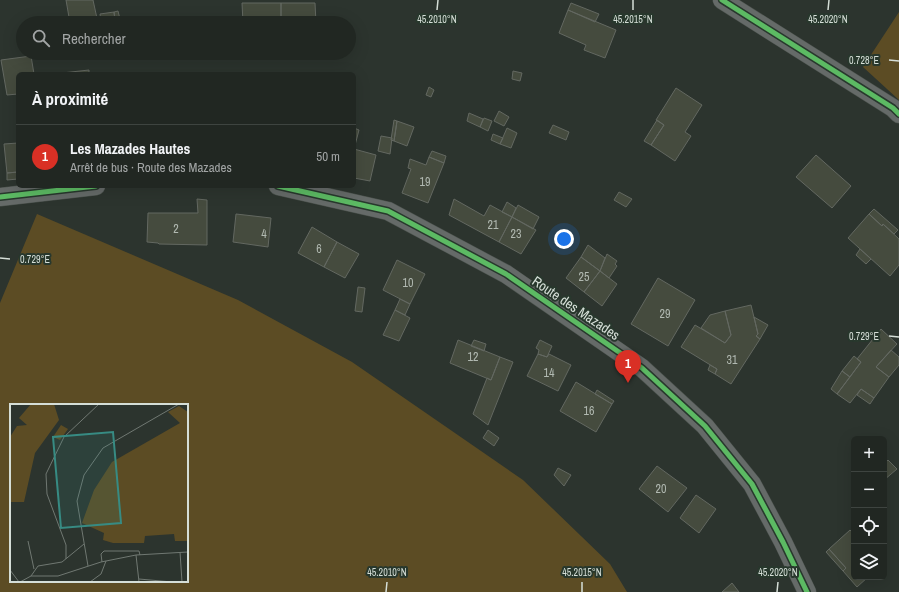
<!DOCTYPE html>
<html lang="fr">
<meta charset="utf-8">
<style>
body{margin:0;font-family:"Archivo Narrow",sans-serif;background:#2d332f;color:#f1f3f6}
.controls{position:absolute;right:12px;bottom:12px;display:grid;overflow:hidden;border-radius:6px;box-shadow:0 4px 16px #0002}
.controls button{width:36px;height:36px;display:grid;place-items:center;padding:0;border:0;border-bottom:1px solid #3e4440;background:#212722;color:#f1f3f6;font:20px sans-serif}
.you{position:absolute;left:564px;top:239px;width:14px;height:14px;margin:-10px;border:3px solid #fff;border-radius:50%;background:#1a73e8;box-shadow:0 0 0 6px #1a73e833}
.badge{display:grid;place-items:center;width:26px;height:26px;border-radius:50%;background:#d93025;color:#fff;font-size:13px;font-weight:700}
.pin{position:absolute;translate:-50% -33px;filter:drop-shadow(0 1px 2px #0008)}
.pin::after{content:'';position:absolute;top:21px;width:14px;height:12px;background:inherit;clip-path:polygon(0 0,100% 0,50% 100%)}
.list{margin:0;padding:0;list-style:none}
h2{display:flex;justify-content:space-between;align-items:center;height:52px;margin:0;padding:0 16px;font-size:17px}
h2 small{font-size:13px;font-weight:400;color:#a2a5a5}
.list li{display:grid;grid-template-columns:26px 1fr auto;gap:12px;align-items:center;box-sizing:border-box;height:64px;padding:0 16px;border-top:1px solid #3e4440}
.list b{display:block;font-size:15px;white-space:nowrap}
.list p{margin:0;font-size:13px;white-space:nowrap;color:#a2a5a5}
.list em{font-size:13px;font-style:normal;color:#a2a5a5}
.icon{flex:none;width:22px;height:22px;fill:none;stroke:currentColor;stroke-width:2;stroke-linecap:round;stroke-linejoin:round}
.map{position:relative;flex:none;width:899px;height:592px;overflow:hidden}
.search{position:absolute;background:#212722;box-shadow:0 4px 16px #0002;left:16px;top:16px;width:340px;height:44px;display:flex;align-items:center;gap:10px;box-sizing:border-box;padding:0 14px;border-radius:22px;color:#a2a5a5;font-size:15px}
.panel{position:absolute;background:#212722;box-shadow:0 4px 16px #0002;left:16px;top:72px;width:340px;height:116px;border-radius:6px}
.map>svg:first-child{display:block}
.green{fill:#5c4c24;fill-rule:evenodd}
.building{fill:#454b3e;stroke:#636861}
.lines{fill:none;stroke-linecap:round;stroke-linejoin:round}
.minor-casing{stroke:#4b524d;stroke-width:19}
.minor{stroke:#656a68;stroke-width:18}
.cycleway-casing{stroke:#28382d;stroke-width:8}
.cycleway{stroke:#5cba63;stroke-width:5}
.ticks{fill:none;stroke:#d5ded7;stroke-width:1.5}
.labels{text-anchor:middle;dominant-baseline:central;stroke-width:4;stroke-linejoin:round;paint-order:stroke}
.number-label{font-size:12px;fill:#b1b9b1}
.street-label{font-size:14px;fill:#d5ded7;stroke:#28382d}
.inset-road{fill:none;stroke:#707872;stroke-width:1}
.view{fill:#378b83;fill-opacity:0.15;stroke:#378b83;stroke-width:2}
.inset-edge{fill:none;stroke:#d5ded7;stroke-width:2}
.ticks-label{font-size:10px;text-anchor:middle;fill:#d5ded7;stroke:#28382d;stroke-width:4;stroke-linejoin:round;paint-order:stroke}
</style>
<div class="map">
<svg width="899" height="592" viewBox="0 0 899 592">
<rect width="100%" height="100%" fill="#2c342e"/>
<!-- green -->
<path class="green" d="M 899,12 L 899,100 L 863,67 Z
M 37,214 L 238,300 L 352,362 L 523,480 L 610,564 L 627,592 L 0,592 L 0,303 ZM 11,405 L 187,405 L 187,581 L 11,581 Z"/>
<!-- building -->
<path class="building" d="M 66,0 L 93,0 L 98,23 L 70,23 Z
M 242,3 L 281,3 L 281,23 L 243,23 Z
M 281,3 L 315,3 L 316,23 L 281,23 Z
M 571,3 L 599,14 L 595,22 L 568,10 Z
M 568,10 L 616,30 L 605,58 L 584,50 L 586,45 L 559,33 Z
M 118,11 L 120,19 L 115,20 L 114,12 Z
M 114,12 L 115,20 L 101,22 L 100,14 Z
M 132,17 L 133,23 L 116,23 L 115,20 Z
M 115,20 L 116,23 L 102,23 L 101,22 Z
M 175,21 L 199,21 L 199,23 L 175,23 Z
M 31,56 L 34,74 L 18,74 L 18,94 L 7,95 L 1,60 Z
M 89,70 L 89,74 L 62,74 L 62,73 Z
M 513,71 L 522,73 L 520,81 L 512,79 Z
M 429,87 L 434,90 L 431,97 L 426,95 Z
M 676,88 L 702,105 L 685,132 L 691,136 L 675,161 L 651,145 L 664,125 L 656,120 Z
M 499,111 L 509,117 L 504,126 L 494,121 Z
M 469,113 L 483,119 L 480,127 L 467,121 Z
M 484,118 L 492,121 L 488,131 L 480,127 Z
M 394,120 L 397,121 L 394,141 L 391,140 Z
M 657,120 L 664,125 L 651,145 L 644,141 Z
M 397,121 L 414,127 L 407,146 L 394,141 Z
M 553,125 L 569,132 L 566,140 L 549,133 Z
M 354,128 L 359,130 L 354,149 Z
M 507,128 L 517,133 L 511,148 L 500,144 Z
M 493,134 L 503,138 L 500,144 L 491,140 Z
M 381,136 L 392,138 L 390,154 L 378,151 Z
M 18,143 L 18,172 L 7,173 L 4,144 Z
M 354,149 L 376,155 L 370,181 L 354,178 Z
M 432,151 L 446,156 L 444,163 L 429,157 Z
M 816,155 L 851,186 L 832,208 L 796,177 Z
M 429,157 L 444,163 L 428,203 L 402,193 L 411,169 L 408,168 L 410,159 L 426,165 Z
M 18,172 L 18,179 L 7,180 L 7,173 Z
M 619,192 L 632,199 L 626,207 L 614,200 Z
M 197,199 L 207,200 L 207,245 L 159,244 L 158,243 L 147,242 L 148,213 L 198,213 Z
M 454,199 L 484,216 L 490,205 L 512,217 L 499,242 L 449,215 Z
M 507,202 L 516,208 L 512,217 L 502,212 Z
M 518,205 L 539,217 L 533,229 L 512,217 Z
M 874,209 L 898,230 L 894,234 L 883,224 L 882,226 L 869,214 Z
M 236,214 L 271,218 L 268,247 L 233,242 Z
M 869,214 L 882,226 L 883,224 L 899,239 L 899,265 L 890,276 L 848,238 Z
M 512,217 L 536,230 L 521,254 L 499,242 Z
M 312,227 L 337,242 L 324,267 L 298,253 Z
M 337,242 L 359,254 L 345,278 L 324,267 Z
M 588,245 L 605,258 L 600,271 L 581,257 Z
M 860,249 L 871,259 L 866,264 L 856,255 Z
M 607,254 L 617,261 L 615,264 L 617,266 L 609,278 L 600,271 Z
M 581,257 L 600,271 L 584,292 L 566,278 Z
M 397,260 L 425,274 L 410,304 L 383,290 Z
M 600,271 L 617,284 L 602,306 L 584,292 Z
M 658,278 L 695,300 L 668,346 L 631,324 Z
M 358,287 L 365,288 L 362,312 L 355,311 Z
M 400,299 L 410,304 L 405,315 L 395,310 Z
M 751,305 L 758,334 L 756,336 L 760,339 L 731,384 L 715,374 L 717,369 L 681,347 L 695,325 L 725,343 L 731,335 L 725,311 Z
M 395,310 L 410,318 L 399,341 L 383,335 Z
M 725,311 L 731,335 L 725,343 L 701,328 L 710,315 Z
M 754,317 L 768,325 L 760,339 L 756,336 L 758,334 Z
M 881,329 L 897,344 L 876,367 L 889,377 L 874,398 L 861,389 L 850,403 L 837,394 L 861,362 L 857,359 Z
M 458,340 L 500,357 L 491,380 L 450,363 Z
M 474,340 L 486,344 L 484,351 L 471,346 Z
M 540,340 L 552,346 L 547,357 L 538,354 L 539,350 L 536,348 Z
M 891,350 L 899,357 L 899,365 L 889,377 L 876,367 Z
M 538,354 L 547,357 L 549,354 L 571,365 L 558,391 L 527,376 Z
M 854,356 L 861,362 L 850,377 L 842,371 Z
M 500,357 L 513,362 L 488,425 L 473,414 L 487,378 L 491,380 Z
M 710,365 L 717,369 L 715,374 L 708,370 Z
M 842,371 L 850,377 L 837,394 L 831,389 Z
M 576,382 L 612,404 L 596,432 L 560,411 Z
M 861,389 L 874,398 L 870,404 L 857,395 Z
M 597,390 L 614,401 L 612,404 L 595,394 Z
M 488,430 L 499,438 L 494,446 L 483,438 Z
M 888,460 L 897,469 L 884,480 L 884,464 Z
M 657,466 L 687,488 L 668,512 L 639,489 Z
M 558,468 L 571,475 L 564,486 L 554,475 Z
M 696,495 L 716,509 L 699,533 L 680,518 Z
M 850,530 L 854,534 L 854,577 L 868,577 L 857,587 L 843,571 L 846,568 L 829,549 Z
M 829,549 L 846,568 L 843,571 L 826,552 Z
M 732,583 L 739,592 L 722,592 Z"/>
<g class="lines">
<defs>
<path id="minor" d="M 722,0 L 893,108 L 899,114
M 278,186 L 388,211 L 506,274 L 642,368 L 705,426 L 752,484 L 783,542 L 807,592
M 0,197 L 96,186"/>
</defs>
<!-- minor casing -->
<use href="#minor" class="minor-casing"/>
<!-- minor -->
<use href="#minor" class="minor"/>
<defs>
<path id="cycleway" d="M 722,0 L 893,108 L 899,114
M 278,186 L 388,211 L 506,274 L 642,368 L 705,426 L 752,484 L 783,542 L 807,592
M 0,197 L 96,186"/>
</defs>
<!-- cycleway casing -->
<use href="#cycleway" class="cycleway-casing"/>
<!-- cycleway -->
<use href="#cycleway" class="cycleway"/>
</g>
<!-- ticks -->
<path class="ticks" d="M 437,10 L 438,0M 633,10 L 633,0M 828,10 L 829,0M 889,60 L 899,61M 0,258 L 10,259M 889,336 L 899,337M 386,592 L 387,582M 582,592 L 582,582M 777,592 L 778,582"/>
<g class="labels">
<!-- number labels -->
<g class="number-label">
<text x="425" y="182">19</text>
<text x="493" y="225">21</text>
<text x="176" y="229">2</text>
<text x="264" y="234">4</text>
<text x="516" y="234">23</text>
<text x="319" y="249">6</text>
<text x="584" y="277">25</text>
<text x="408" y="283">10</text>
<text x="665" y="314">29</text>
<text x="473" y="357">12</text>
<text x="732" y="360">31</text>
<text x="549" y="373">14</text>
<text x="589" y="411">16</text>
<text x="661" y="489">20</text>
</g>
<!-- street labels -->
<g class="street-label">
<text transform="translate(576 308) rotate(34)">Route des Mazades</text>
</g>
</g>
<!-- overview -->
<g transform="translate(10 404)">
<rect width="178" height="178" fill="#2c342e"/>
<path d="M 21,0 L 44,0 L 49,16 L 25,49 L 14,98 L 0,98 L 0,33 L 7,22 L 17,21 L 9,14 ZM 169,2 L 178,8 L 178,137 L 165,137 L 164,130 L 135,132 L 134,139 L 103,139 L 93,136 L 94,129 L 72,119 L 84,86 L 102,58 L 170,19 L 158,8 ZM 51,21 L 58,25 L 50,36 L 43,33 Z" fill="#5c4c24"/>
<path class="inset-road" d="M 18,137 L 24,165M 170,148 L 172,178M 126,151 L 129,178M 56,155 L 56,141 L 37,90 L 36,70 L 54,33 L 89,0M 92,158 L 91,150 L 94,147 L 129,147 L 130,151M 78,162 L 67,97 L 74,71 L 93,44 L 169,0M 0,166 L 9,178M 21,172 L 28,162 L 52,158 L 74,140M 129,175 L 162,178M 10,178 L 21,172 L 48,172 L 91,158 L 126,151 L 178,148M 80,178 L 91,170 L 96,157"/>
<path class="view" d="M 103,28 L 111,119 L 51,124 L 43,33 Z"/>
<rect width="178" height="178" class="inset-edge"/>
</g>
<g class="ticks-label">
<text x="437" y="23">45.2010°N</text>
<text x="633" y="23">45.2015°N</text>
<text x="828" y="23">45.2020°N</text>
<text x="864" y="64">0.728°E</text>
<text x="35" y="263">0.729°E</text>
<text x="864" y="340">0.729°E</text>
<text x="387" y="576">45.2010°N</text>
<text x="582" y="576">45.2015°N</text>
<text x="778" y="576">45.2020°N</text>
</g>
</svg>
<div class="controls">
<button>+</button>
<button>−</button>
<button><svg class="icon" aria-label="locate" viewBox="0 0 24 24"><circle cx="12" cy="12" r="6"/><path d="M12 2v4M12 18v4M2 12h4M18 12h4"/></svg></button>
<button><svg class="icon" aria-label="layers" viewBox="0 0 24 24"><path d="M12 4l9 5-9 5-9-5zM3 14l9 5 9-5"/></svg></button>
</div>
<div class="you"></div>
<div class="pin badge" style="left:628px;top:383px">1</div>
<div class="search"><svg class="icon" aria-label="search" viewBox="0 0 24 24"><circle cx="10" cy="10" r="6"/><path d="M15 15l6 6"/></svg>Rechercher</div>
<section class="panel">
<h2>À proximité<small></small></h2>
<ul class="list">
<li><span class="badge">1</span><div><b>Les Mazades Hautes</b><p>Arrêt de bus · Route des Mazades</p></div><em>50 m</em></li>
</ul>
</section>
</div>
